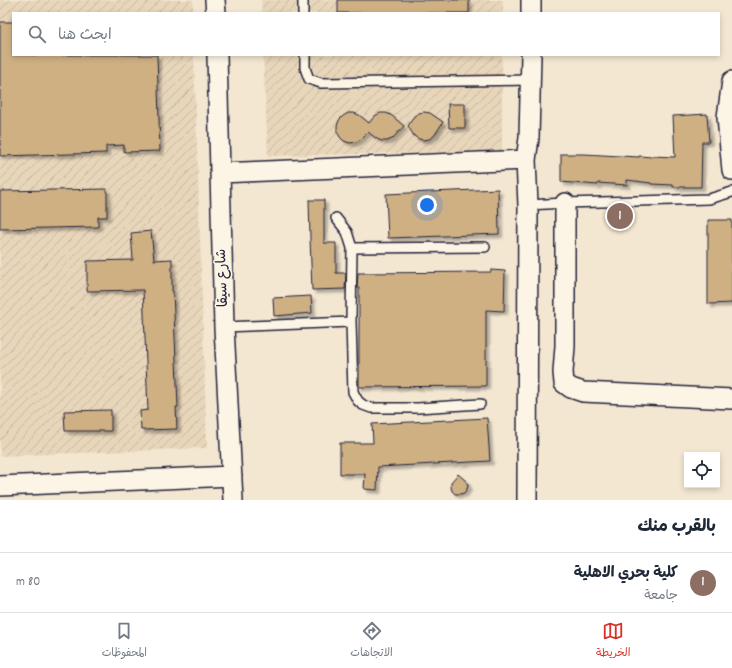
<!DOCTYPE html>
<html lang="ar">
<meta charset="utf-8">
<style>
body{margin:0;font-family:Dekko,"Playpen Sans Arabic",sans-serif;background:#f6f6f7;color:#1f2937;direction:rtl}
.controls{position:absolute;right:12px;bottom:12px;display:grid;overflow:hidden;border-radius:0px;box-shadow:0 2px 6px #0003}
.controls button{width:36px;height:36px;display:grid;place-items:center;padding:0;border:0;border-bottom:1px solid #e0e1e3;background:#fff;color:#1f2937;font:20px sans-serif}
.you{position:absolute;left:427px;top:205px;width:14px;height:14px;margin:-10px;border:3px solid #fff;border-radius:50%;background:#1a73e8;box-shadow:0 0 0 6px #1a73e833}
.badge{display:grid;place-items:center;width:26px;height:26px;border-radius:50%;background:#d93025;color:#fff;font-size:13px;font-weight:700}
.pin{position:absolute;translate:-50% -50%;border:2px solid #fff;box-shadow:0 1px 4px #0006}
.list{margin:0;padding:0;list-style:none}
h2{display:flex;justify-content:space-between;align-items:center;height:52px;margin:0;padding:0 16px;font-size:17px}
h2 small{font-size:13px;font-weight:400;color:#747a83}
.list li{display:grid;grid-template-columns:26px 1fr auto;gap:12px;align-items:center;box-sizing:border-box;height:60px;padding:0 16px;border-top:1px solid #e0e1e3}
.list b{display:block;font-size:15px;white-space:nowrap}
.list p{margin:0;font-size:13px;white-space:nowrap;color:#747a83}
.list em{font-size:13px;font-style:normal;color:#747a83}
.icon{flex:none;width:22px;height:22px;fill:none;stroke:currentColor;stroke-width:2;stroke-linecap:round;stroke-linejoin:round}
.map{position:relative;flex:none;width:732px;height:500px;overflow:hidden;direction:ltr}
.search{position:absolute;background:#fff;box-shadow:0 2px 6px #0003;left:12px;right:12px;top:12px;height:44px;display:flex;align-items:center;gap:10px;box-sizing:border-box;padding:0 14px;border-radius:0px;color:#747a83;font-size:15px}
.sheet{height:112px;background:#fff}
nav{display:flex;justify-content:space-around;align-items:center;box-sizing:border-box;height:56px;border-top:1px solid #e0e1e3;background:#fff;font-size:11px;color:#747a83}
nav a{display:grid;justify-items:center;gap:2px}
nav .on{color:#d93025}
.map>svg:first-child{display:block}
.industrial{fill:url(#industrial-furrows)}
.building{fill:#cfb083;stroke:#22223b;filter:url(#shadow)}
.lines{fill:none;stroke-linecap:round;stroke-linejoin:round}
.lane-casing{stroke:#22223b;stroke-width:12}
.street-casing{stroke:#22223b;stroke-width:22}
.lane{stroke:#fcf5e5;stroke-width:9}
.street{stroke:#fcf5e5;stroke-width:19}
.labels{text-anchor:middle;dominant-baseline:central;stroke-width:3;stroke-linejoin:round;paint-order:stroke}
.street-label{font-size:14px;fill:#22223b;stroke:#fcf5e5}
</style>
<div class="map">
<svg width="732" height="500" viewBox="0 0 732 500">
<defs>
<pattern id="industrial-furrows" width="10" height="10" patternUnits="userSpaceOnUse"><rect width="10" height="10" fill="#e8d6ba"/><path d="M-1 1l2-2M0 10L10 0M9 11l2-2" fill="none" stroke="#c7b7a1"/></pattern>
<filter id="shadow"><feDropShadow dx="3.5" dy="3.5" stdDeviation="1" flood-color="#0004"/></filter>
</defs>
<rect width="100%" height="100%" fill="#f3e7d1"/>
<filter id="ink" filterUnits="userSpaceOnUse"><feTurbulence type="fractalNoise" baseFrequency=".025" numOctaves="2"/><feDisplacementMap in="SourceGraphic" scale="8" xChannelSelector="R" yChannelSelector="G"/><feConvolveMatrix kernelMatrix="1 2 1 2 8 2 1 2 1" color-interpolation-filters="sRGB"/></filter>
<g filter="url(#ink)">
<!-- industrial -->
<path class="industrial" d="M 0,0 L 193,0 L 193,13 L 13,13 L 13,55 L 194,55 L 207,448 L 0,456 Z
M 261,0 L 503,0 L 503,13 L 262,13 Z
M 263,55 L 502,55 L 502,151 L 268,156 Z"/>
<!-- building -->
<path class="building" d="M 338,0 L 469,0 L 469,13 L 338,13 Z
M 0,22 L 13,22 L 13,55 L 157,55 L 160,151 L 124,152 L 124,145 L 106,146 L 106,153 L 0,156 Z
M 448,104 L 465,104 L 465,128 L 449,128 Z
M 424,112 L 430,113 L 443,122 L 434,136 L 429,139 L 424,140 L 419,139 L 414,136 L 408,126 L 414,116 L 419,113 Z
M 348,113 L 354,113 L 359,115 L 369,123 L 375,116 L 380,113 L 386,113 L 391,115 L 404,126 L 392,139 L 387,141 L 382,141 L 377,139 L 368,132 L 361,139 L 356,142 L 350,143 L 344,141 L 340,137 L 337,132 L 337,126 L 339,120 L 343,116 Z
M 707,114 L 709,142 L 702,142 L 701,187 L 673,187 L 673,185 L 651,184 L 651,183 L 627,180 L 627,185 L 598,183 L 598,185 L 573,183 L 561,182 L 561,154 L 584,154 L 639,157 L 639,156 L 652,157 L 652,156 L 675,157 L 673,116 Z
M 107,189 L 107,217 L 98,217 L 98,227 L 0,229 L 0,191 Z
M 498,189 L 499,234 L 388,238 L 386,194 Z
M 309,200 L 324,200 L 324,243 L 336,243 L 336,273 L 346,273 L 345,289 L 312,290 L 310,238 Z
M 708,220 L 732,220 L 732,303 L 708,304 Z
M 151,231 L 154,260 L 172,259 L 172,291 L 173,291 L 178,407 L 176,407 L 177,429 L 141,430 L 140,411 L 148,410 L 143,290 L 87,291 L 87,261 L 133,260 L 131,233 Z
M 491,270 L 505,271 L 504,311 L 486,310 L 486,386 L 359,387 L 359,288 L 357,288 L 358,273 L 491,272 Z
M 311,296 L 312,313 L 274,316 L 273,298 Z
M 111,410 L 111,431 L 65,431 L 64,411 Z
M 487,418 L 490,461 L 378,467 L 377,490 L 364,489 L 365,474 L 340,474 L 340,443 L 373,443 L 372,424 Z
M 458,474 L 466,481 L 468,485 L 467,489 L 464,493 L 460,494 L 455,494 L 452,491 L 451,487 L 451,482 Z"/>
<g class="lines">
<defs>
<path id="lane" d="M 303,0 L 303,13
M 305,55 L 305,68 L 309,79 L 321,83 L 530,80
M 528,205 L 565,203 L 709,199 L 732,192
M 336,218 L 347,232 L 352,248 L 351,322 L 353,392 L 358,401 L 363,405 L 371,408 L 418,408 L 480,404
M 352,248 L 485,247
M 224,327 L 351,322"/>
<path id="street" d="M 215,0 L 216,13
M 531,13 L 531,0
M 217,55 L 224,327 L 233,500
M 732,81 L 727,117 L 732,170
M 526,160 L 528,205 L 527,500
M 220,173 L 526,160 L 529,138 L 531,55
M 565,203 L 565,346 L 563,372 L 564,383 L 571,388 L 583,392 L 732,399
M 0,486 L 232,476"/>
</defs>
<!-- lane casing -->
<use href="#lane" class="lane-casing"/>
<!-- street casing -->
<use href="#street" class="street-casing"/>
<!-- lane -->
<use href="#lane" class="lane"/>
<!-- street -->
<use href="#street" class="street"/>
</g>
</g>
<g class="labels">
<!-- street labels -->
<g class="street-label">
<text transform="translate(223 278) rotate(-92)">شارع سيقا</text>
</g>
</g>
</svg>
<div class="controls">
<button><svg class="icon" aria-label="locate" viewBox="0 0 24 24"><circle cx="12" cy="12" r="6"/><path d="M12 2v4M12 18v4M2 12h4M18 12h4"/></svg></button>
</div>
<div class="you"></div>
<div class="pin badge" style="left:620px;top:216px;background:#8d6e63">1</div>
<div class="search"><svg class="icon" aria-label="search" viewBox="0 0 24 24"><circle cx="10" cy="10" r="6"/><path d="M15 15l6 6"/></svg>ابحث هنا</div>
</div>
<section class="sheet">
<h2>بالقرب منك<small></small></h2>
<ul class="list">
<li><span class="badge" style="background:#8d6e63">1</span><div><b>كلية بحري الاهلية</b><p>جامعة</p></div><em>80 m</em></li>
</ul>
</section>
<nav>
<a class="on"><svg class="icon" aria-label="map" viewBox="0 0 24 24"><path d="M3 6l6-2 6 2 6-2v14l-6 2-6-2-6 2zM9 4v14M15 6v14"/></svg>الخريطة</a>
<a><svg class="icon" aria-label="directions" viewBox="0 0 24 24"><path d="M12 3l9 9-9 9-9-9zM9 14v-3h6M13 9l2 2-2 2"/></svg>الاتجاهات</a>
<a><svg class="icon" aria-label="saved" viewBox="0 0 24 24"><path d="M7 4h10v16l-5-4-5 4z"/></svg>المحفوظات</a>
</nav>
